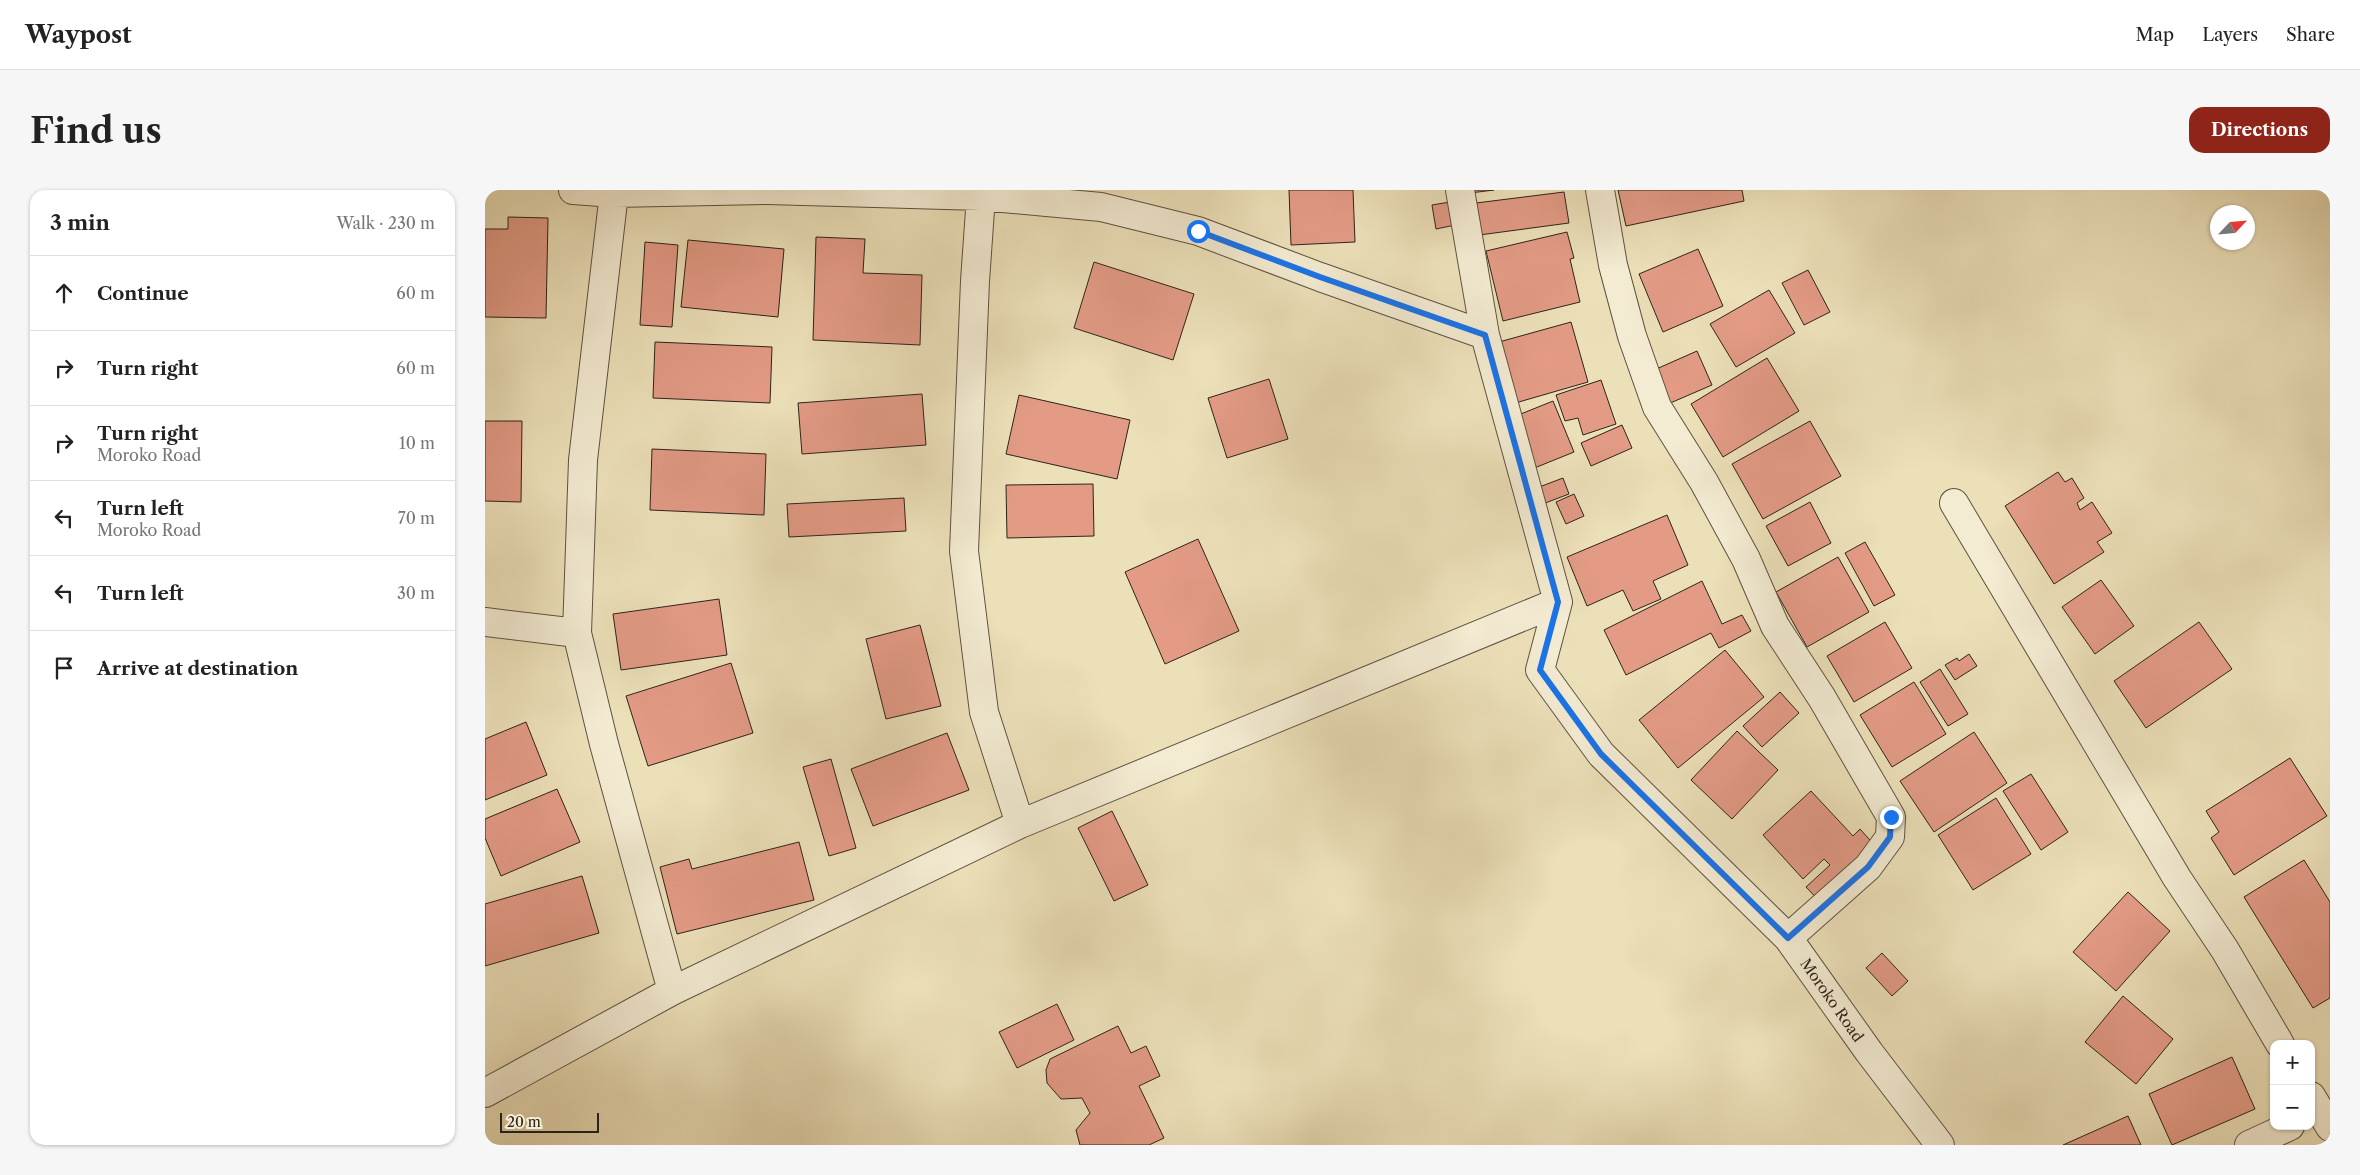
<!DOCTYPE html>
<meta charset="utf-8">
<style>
body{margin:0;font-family:"Libre Caslon Text",serif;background:#f6f6f6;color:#222}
.controls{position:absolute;right:15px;bottom:15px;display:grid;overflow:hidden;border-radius:10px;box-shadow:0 1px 4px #0004}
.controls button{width:45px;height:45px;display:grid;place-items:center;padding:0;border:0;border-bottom:1px solid #e0e0e0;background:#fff;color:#222;font:25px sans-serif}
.compass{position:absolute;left:1725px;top:15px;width:45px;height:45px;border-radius:50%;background:#fff;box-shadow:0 1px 4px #0004;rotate:64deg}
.scale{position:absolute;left:15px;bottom:12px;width:99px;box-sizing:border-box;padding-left:5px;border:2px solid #2e2319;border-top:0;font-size:14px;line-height:18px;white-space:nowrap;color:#2e2319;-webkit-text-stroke:4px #f3ebd2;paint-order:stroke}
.stop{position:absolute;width:15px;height:15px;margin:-11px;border:4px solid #1a73e8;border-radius:50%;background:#fff}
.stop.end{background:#1a73e8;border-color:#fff;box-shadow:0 1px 5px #0008}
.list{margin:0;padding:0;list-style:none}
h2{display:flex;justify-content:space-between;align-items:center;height:65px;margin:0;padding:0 20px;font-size:21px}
h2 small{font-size:16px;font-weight:400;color:#767676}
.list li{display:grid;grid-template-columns:32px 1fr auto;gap:15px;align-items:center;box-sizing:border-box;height:75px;padding:0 20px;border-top:1px solid #e0e0e0}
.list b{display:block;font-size:19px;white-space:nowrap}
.list p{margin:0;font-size:16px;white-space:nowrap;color:#767676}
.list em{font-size:16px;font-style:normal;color:#767676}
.icon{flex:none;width:28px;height:28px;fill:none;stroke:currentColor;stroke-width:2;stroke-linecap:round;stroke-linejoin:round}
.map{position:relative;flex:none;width:1845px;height:955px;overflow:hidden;border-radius:15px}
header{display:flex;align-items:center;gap:30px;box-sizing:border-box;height:70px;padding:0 25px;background:#fff;border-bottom:1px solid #e0e0e0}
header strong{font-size:24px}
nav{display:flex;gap:28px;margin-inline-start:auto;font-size:18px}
.intro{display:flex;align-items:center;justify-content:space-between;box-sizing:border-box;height:120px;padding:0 30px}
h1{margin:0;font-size:35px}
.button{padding:12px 22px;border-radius:15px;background:#8f2418;color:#fff;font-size:18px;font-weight:700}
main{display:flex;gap:30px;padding:0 30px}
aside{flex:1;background:#fff;border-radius:15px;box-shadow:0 1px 4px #0004}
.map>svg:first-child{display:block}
.building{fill:#e39b86;stroke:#2e2319}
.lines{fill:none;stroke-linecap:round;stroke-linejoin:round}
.minor-casing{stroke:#5e5241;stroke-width:30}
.minor{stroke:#f3ebd2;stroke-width:28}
.route{stroke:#1a73e8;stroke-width:6}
.labels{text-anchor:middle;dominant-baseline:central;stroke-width:4;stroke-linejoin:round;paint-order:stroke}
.street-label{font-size:15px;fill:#2e2319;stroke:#f3ebd2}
</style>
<header>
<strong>Waypost</strong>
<nav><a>Map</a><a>Layers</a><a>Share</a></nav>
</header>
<div class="intro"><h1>Find us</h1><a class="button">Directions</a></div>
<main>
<aside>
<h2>3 min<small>Walk · 230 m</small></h2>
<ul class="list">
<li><svg class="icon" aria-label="ahead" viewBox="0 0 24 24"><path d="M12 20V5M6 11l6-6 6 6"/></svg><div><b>Continue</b></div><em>60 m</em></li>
<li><svg class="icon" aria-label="right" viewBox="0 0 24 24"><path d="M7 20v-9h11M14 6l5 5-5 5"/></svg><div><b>Turn right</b></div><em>60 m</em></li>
<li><svg class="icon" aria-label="right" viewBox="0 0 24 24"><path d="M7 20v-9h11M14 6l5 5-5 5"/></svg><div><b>Turn right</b><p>Moroko Road</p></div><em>10 m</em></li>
<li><svg class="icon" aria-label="left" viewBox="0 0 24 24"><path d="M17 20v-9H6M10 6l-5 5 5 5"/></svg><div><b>Turn left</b><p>Moroko Road</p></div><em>70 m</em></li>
<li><svg class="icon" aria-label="left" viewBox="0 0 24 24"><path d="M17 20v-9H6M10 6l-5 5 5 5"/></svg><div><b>Turn left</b></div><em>30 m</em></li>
<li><svg class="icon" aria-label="arrive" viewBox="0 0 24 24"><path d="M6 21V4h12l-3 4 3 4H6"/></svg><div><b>Arrive at destination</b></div></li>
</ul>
</aside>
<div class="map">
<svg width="1845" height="955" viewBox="0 0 1845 955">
<rect width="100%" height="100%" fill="#ece0b9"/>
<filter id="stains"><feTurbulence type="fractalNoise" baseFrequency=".004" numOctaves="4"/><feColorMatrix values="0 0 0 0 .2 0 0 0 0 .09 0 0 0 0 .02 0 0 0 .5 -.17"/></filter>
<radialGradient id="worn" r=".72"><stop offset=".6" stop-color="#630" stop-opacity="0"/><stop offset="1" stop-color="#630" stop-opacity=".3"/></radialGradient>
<!-- building -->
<path class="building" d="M 804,0 L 868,0 L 870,52 L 806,55 Z
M 968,0 L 1009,0 L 969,5 Z
M 1133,0 L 1257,0 L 1259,11 L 1141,36 Z
M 1079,2 L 1084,33 L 987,46 L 982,9 L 990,7 L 991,13 Z
M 971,11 L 975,34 L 951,39 L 947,15 Z
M 23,27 L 63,28 L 61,128 L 0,127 L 0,39 L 23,39 Z
M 1082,42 L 1089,68 L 1085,69 L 1095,112 L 1018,131 L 1001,61 Z
M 331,47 L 380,49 L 378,83 L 437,85 L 435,155 L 328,150 Z
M 203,50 L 299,59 L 293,127 L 196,117 Z
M 160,52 L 193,55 L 187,137 L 155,135 Z
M 1213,59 L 1238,116 L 1178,142 L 1154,84 Z
M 609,72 L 709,104 L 688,170 L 589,138 Z
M 1323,80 L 1345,122 L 1319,135 L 1297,93 Z
M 1284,100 L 1310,143 L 1251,177 L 1225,134 Z
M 1086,132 L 1103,192 L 1013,218 L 996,157 Z
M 170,152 L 287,157 L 285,213 L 168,208 Z
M 1212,161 L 1227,195 L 1183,214 L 1169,180 Z
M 1282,168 L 1314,221 L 1238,267 L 1206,214 Z
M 784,189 L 803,249 L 742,268 L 723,208 Z
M 1116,190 L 1131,234 L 1098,245 L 1093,228 L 1080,231 L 1071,205 Z
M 437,204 L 441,255 L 317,264 L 313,213 Z
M 534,205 L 645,230 L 632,289 L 521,264 Z
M 1068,211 L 1089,262 L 1042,281 L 1021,230 Z
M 0,231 L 37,231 L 36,312 L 0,311 Z
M 1325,231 L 1356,286 L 1278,329 L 1247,274 Z
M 1137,235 L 1147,258 L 1106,276 L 1096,253 Z
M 167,259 L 281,264 L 279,325 L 165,320 Z
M 1573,282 L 1580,292 L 1587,288 L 1599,308 L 1592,313 L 1595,320 L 1607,312 L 1627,343 L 1612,352 L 1619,362 L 1569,394 L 1520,316 Z
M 1078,288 L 1084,304 L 1047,318 L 1041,302 Z
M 608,294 L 609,346 L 522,348 L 521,295 Z
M 1089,304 L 1099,326 L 1081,334 L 1071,312 Z
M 419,308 L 421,341 L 304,347 L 302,314 Z
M 1325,312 L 1346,353 L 1303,376 L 1281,336 Z
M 1182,325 L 1203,375 L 1168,391 L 1176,409 L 1148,421 L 1138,400 L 1102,416 L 1082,367 Z
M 713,349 L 754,441 L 680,474 L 640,382 Z
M 1380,352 L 1410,405 L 1389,416 L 1360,363 Z
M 1353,367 L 1384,422 L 1322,457 L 1291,402 Z
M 1616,390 L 1649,436 L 1610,464 L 1577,417 Z
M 1217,391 L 1237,434 L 1257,425 L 1266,441 L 1234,458 L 1226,443 L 1141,485 L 1119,440 Z
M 234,409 L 242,465 L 136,480 L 128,424 Z
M 1400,432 L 1427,478 L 1369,512 L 1342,466 Z
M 1714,432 L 1747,479 L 1661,538 L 1629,491 Z
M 435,435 L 456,516 L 401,529 L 381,449 Z
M 1240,460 L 1279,507 L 1193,578 L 1154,530 Z
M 1484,464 L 1492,476 L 1470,490 L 1460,475 L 1472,468 L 1474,471 Z
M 246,473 L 268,543 L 163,576 L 141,506 Z
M 1455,479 L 1483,524 L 1463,536 L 1435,492 Z
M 1429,492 L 1461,544 L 1407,577 L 1375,525 Z
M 1295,502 L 1314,523 L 1277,557 L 1258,536 Z
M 41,532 L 62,585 L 0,610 L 0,549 Z
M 1252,541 L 1293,580 L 1247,629 L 1206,590 Z
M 1489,542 L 1522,593 L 1449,642 L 1415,591 Z
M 462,543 L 484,600 L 388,636 L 366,579 Z
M 1805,568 L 1842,626 L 1749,685 L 1726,648 L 1734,642 L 1721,621 Z
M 346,569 L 371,658 L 344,666 L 318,577 Z
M 1546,584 L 1583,642 L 1556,660 L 1518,601 Z
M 72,599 L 95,652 L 16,686 L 0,648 L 0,629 Z
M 1326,601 L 1368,646 L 1375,639 L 1393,659 L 1336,713 L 1321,697 L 1345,675 L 1339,669 L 1318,689 L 1278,645 Z
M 1511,608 L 1546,664 L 1488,700 L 1453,645 Z
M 627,621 L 663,695 L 629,711 L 593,638 Z
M 314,652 L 329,710 L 192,744 L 175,677 L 204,669 L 207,679 Z
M 1819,670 L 1845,712 L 1845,808 L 1828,818 L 1759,707 Z
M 97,686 L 114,743 L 0,776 L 0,714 Z
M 1643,702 L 1685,741 L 1631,801 L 1588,762 Z
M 1397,763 L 1423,791 L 1407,806 L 1381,778 Z
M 1638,806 L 1688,849 L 1651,894 L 1600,852 Z
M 572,814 L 589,850 L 532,878 L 514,842 Z
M 633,836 L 646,863 L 661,856 L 675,886 L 654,896 L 679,948 L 664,955 L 595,955 L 591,940 L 605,923 L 597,908 L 576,909 L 562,893 L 561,880 L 565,869 Z
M 1747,867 L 1770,919 L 1687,955 L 1664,904 Z
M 1643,926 L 1656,955 L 1578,955 Z"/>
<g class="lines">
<defs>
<path id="minor" d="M 88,0 L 129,3 L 283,0 L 496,6 L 616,17 L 713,41 L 835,87 L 1000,145
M 975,0 L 1000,145 L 1073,412 L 1055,480 L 1116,564 L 1303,748 L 1384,862 L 1455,955
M 1115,0 L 1128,75 L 1147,146 L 1172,217 L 1219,292 L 1261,369 L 1290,436 L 1337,508 L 1406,627 L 1405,647 L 1383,677 L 1303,748
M 129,3 L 98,270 L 92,443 L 119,554 L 187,801
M 496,6 L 490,91 L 479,361 L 499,522 L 535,634
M 1469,313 L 1692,688 L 1740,760 L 1795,854
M 0,432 L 92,443
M 0,903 L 187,801 L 535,634 L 1073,412
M 1826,906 L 1845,937
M 1764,955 L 1805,936"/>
</defs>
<!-- minor casing -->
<use href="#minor" class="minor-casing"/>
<!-- minor -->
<use href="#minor" class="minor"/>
</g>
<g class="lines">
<!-- route -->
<path class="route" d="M 713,41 L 835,87 L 1000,145 L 1073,412 L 1055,480 L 1116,564 L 1303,748 L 1383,677 L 1405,647 L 1406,627"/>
</g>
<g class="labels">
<!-- street labels -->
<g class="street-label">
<text transform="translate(1347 810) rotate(55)">Moroko Road</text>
</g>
</g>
<rect width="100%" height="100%" filter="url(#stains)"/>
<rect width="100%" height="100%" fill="url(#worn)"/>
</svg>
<div class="controls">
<button>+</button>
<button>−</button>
</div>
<svg class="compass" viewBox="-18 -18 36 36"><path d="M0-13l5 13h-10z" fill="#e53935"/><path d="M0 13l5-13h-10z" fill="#767676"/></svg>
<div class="scale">20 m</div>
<div class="stop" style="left:713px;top:41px"></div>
<div class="stop end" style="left:1406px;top:627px"></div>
</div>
</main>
